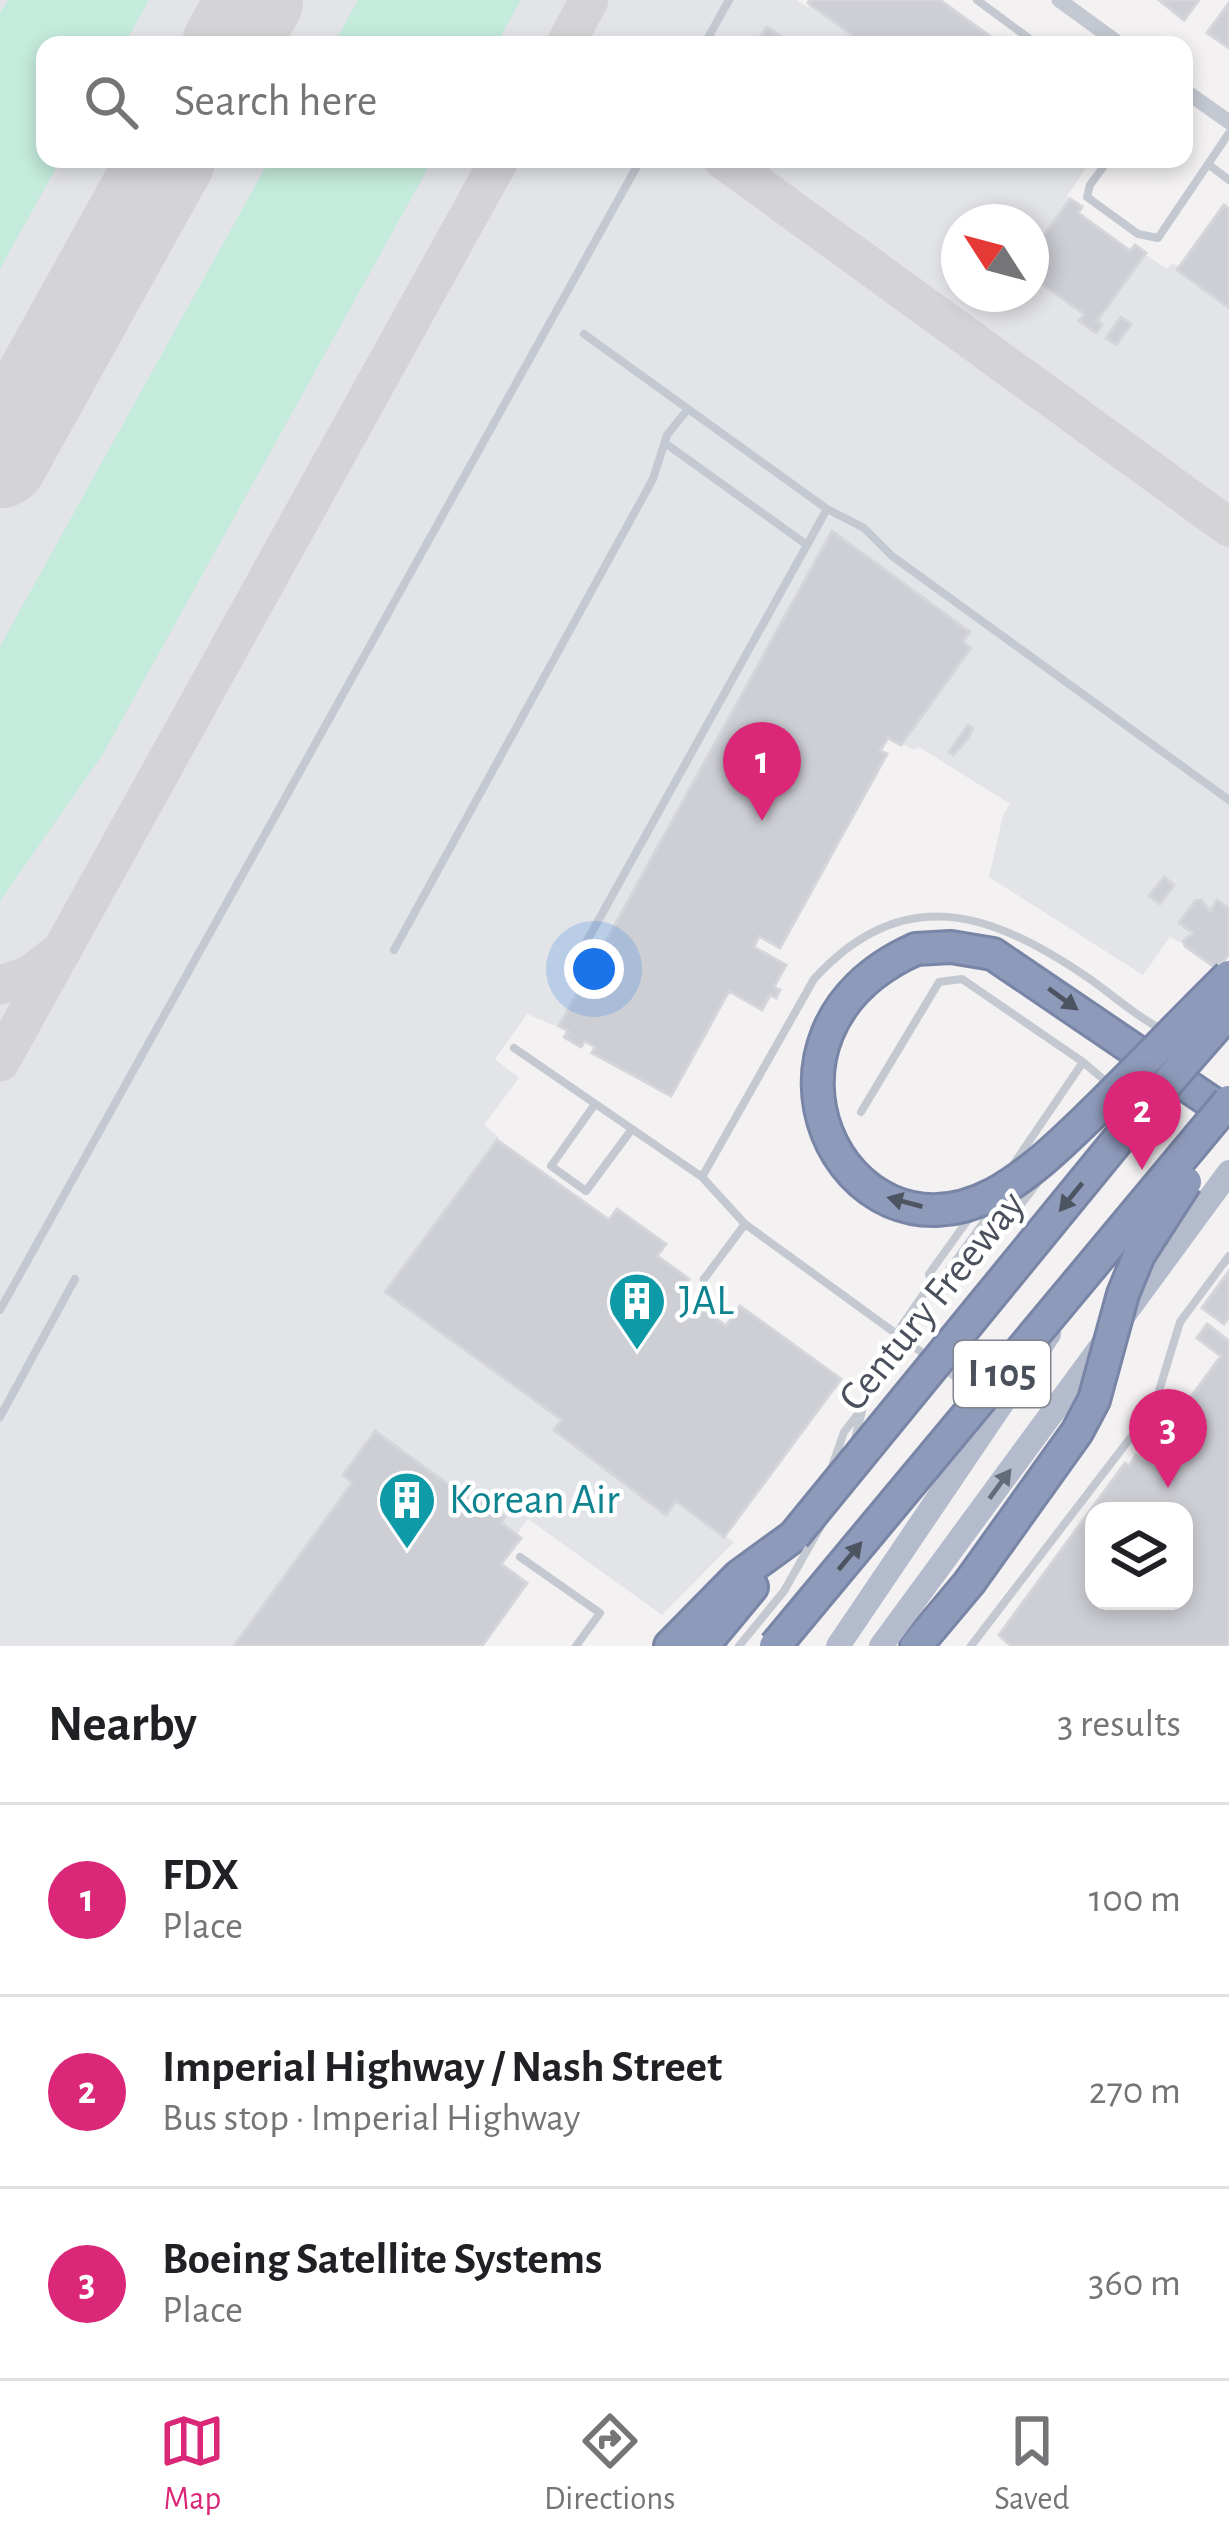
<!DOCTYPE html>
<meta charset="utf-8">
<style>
body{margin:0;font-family:"Alegreya Sans",sans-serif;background:#f2f2f2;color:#202124}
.controls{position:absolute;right:36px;bottom:36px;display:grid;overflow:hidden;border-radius:24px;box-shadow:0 6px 18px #0003}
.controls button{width:108px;height:108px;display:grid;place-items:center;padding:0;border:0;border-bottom:3px solid #e0e0e0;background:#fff;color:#202124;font:60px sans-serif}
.compass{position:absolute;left:941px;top:204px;width:108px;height:108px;border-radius:50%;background:#fff;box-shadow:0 6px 18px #0003;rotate:306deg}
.you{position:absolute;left:594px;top:969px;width:42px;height:42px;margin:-30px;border:9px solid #fff;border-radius:50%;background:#1a73e8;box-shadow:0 0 0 18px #1a73e833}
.badge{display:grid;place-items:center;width:78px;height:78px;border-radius:50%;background:#db2777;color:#fff;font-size:39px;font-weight:700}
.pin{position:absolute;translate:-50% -99px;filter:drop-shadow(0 3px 6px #0008)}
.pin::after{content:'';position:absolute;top:63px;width:42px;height:36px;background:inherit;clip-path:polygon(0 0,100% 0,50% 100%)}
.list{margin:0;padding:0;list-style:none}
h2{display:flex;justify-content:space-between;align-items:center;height:156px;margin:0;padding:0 48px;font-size:51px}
h2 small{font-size:39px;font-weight:400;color:#757577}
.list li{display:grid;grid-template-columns:78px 1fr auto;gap:36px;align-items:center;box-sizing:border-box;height:192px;padding:0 48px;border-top:3px solid #e0e0e0}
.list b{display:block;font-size:45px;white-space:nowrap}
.list p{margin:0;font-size:39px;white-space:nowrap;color:#757577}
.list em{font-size:39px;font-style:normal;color:#757577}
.icon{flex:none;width:66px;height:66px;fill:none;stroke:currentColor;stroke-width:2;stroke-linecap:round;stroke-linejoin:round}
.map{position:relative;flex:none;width:1229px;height:1646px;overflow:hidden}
.search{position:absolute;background:#fff;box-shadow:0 6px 18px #0003;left:36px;right:36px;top:36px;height:132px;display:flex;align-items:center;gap:30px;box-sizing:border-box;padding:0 42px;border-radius:24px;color:#757577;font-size:45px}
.sheet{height:732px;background:#fff}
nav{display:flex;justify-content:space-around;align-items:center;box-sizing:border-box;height:168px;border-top:3px solid #e0e0e0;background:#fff;font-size:33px;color:#757577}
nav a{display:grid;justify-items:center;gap:6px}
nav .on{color:#db2777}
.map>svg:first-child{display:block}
.airport{fill:#e3e4e8;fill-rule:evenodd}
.green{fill:#c4ebdc}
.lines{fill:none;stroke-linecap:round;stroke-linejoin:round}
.taxiway{stroke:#d4d3d6;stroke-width:39}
.runway{stroke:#d4d3d6;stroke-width:96}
.building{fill:#cecfd5;stroke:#d5d6db;stroke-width:3;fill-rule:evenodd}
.highway-casing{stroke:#7985a6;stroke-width:36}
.lane{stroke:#c3c8d1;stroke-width:8}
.street{stroke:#c3c8d1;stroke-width:15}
.primary{stroke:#b4bbcc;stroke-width:24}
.highway{stroke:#8e9aba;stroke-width:30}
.highway-bridge-casing{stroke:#7985a6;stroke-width:36;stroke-linecap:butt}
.highway-bridge{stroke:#8e9aba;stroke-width:30}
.oneway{fill:#4d5461}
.oneway2{fill:#646b78}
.labels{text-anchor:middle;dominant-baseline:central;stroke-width:9;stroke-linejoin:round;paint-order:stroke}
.shield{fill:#fff;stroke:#80848d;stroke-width:3}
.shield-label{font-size:39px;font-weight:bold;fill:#4a505c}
.culture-label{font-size:42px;fill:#0d838f;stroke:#fff;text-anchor:start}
.street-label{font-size:42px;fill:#4a505c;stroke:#fff}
</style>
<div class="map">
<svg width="1229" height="1646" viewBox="0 0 1229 1646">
<rect width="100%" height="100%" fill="#f3f1f1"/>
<!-- airport -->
<path class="airport" d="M 0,0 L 797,0 L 808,8 L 814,0 L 943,45 L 45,45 L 45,159 L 1092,159 L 1067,196 L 1072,201 L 1067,209 L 1137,258 L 1142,252 L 1167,269 L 1172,263 L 1181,268 L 1229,214 L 1229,910 L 1187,946 L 1170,937 L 1143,975 L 989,877 L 1003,815 L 1010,804 L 919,747 L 914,750 L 879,733 L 570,1032 L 527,1014 L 495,1059 L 519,1078 L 484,1125 L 499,1137 L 496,1141 L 724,1535 L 734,1542 L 662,1615 L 528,1519 L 513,1539 L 338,1646 L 0,1646 ZM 959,222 L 1031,222 L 1031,294 L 959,294 Z"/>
<!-- green -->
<path class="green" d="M 8,0 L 149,0 L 124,45 L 45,45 L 45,159 L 61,159 L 0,269 L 0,13 Z
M 358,0 L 521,0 L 496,45 L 333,45 Z
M 270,159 L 433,159 L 103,754 L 0,901 L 0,646 Z"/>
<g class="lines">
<!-- taxiway -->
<path class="taxiway" d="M 565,45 L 589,0
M 722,159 L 1229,527
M 0,985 L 30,975 L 57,954
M 0,1062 L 500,159"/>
<!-- runway -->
<path class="runway" d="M 230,45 L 255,0
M 0,460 L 167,159"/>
</g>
<!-- building -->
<path class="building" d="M 810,0 L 940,0 L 1002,45 L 866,45 L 808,3 Z
M 1159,0 L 1199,0 L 1184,20 Z
M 1229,3 L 1229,48 L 1207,33 Z
M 767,27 L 783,38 L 778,45 L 754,45 Z
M 1070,199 L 1082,207 L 1078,213 L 1130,251 L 1135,245 L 1146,253 L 1097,321 L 1102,325 L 1096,333 L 1079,321 L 1084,314 L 1031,276 L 1031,253 Z
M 1224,205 L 1229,209 L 1229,308 L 1177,270 Z
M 1121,317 L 1131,324 L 1116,345 L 1106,338 Z
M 832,531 L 970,632 L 963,642 L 971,648 L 901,745 L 888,738 L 880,751 L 887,754 L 780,948 L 759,936 L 754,947 L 786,965 L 774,987 L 780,990 L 776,998 L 770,995 L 762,1010 L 729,991 L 671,1096 L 592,1053 L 595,1047 L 585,1041 L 581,1047 L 564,1037 L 568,1031 L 559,1026 Z
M 968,725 L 973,728 L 967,740 L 953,755 L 949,752 Z
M 1164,877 L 1174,885 L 1160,904 L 1149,896 Z
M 1201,900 L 1210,911 L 1217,900 L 1229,908 L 1229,954 L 1217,969 L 1185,946 L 1183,941 L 1193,933 L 1179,923 L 1195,901 Z
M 497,1140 L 609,1220 L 617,1209 L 666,1244 L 657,1256 L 689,1279 L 679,1292 L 726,1326 L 740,1306 L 841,1379 L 724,1537 L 676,1501 L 666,1515 L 554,1430 L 562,1420 L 385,1292 Z
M 1229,1271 L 1229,1317 L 1224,1324 L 1202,1308 Z
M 1207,1324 L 1229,1341 L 1229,1646 L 1011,1646 L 999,1635 L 1125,1463 L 1129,1466 L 1136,1455 L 1144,1461 L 1221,1356 L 1197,1338 ZM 1094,1511 L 1184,1511 L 1184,1601 L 1094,1601 Z
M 375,1431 L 468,1499 L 472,1494 L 505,1517 L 501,1523 L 521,1538 L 501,1564 L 527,1583 L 482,1646 L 234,1646 L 352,1483 L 343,1475 Z"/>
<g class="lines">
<defs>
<path id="highway" d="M 916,949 L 951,947 L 993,954 L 1214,1104
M 670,1646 L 739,1576 L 794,1536
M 703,1646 L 752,1587
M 916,1646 L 969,1583"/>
</defs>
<!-- highway casing -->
<use href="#highway" class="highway-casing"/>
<!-- lane -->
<path class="lane" d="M 977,0 L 1038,45
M 704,45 L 729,0
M 1109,159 L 1090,185 L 1087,197 L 1138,234 L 1158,238 L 1229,133
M 1208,164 L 1229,180
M 665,443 L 807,545
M 827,509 L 864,528 L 892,556 L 1229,800
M 394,950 L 653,479 L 667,435 L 688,409
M 578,957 L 827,509 L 584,334
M 514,1048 L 702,1177 L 745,1224 L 931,1359
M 1083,1062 L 1110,1085
M 595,1104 L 551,1166 L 586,1191 L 632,1129
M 861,1112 L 939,982 L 962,979 L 1083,1062 L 1011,1168
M 702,1177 L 814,979 C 903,881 991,912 1087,977 C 1112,994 1136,1017 1163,1030
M 988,1205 L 1002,1216 L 1013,1215 L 1041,1178
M 704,1279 L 745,1224
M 931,1283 L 929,1274 L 975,1210
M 0,1310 L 641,159
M 943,1368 L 975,1391
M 0,1417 L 75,1279
M 854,1443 L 863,1407 L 896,1334 L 931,1283 L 941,1281 L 988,1216 L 987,1206
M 829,1475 L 844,1432 L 862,1409
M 520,1557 L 600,1613 L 576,1646
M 739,1646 L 784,1591 L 822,1524
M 971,1646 L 1154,1407 L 1180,1322 L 1229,1256"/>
<!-- street -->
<path class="street" d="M 1059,0 L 1121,45
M 1184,90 L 1229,122"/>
<!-- primary -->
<path class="primary" d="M 838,1646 L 1049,1334
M 881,1646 L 1229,1172"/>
<!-- highway -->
<use href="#highway" class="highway"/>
<defs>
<path id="highway-bridge" d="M 916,949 C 728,1032 841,1274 994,1194 C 1031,1174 1064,1141 1093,1113 C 1139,1068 1183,1021 1229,976
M 794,1536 L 1126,1130 L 1229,1012
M 969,1583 L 1077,1432 L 1094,1400 L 1123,1294 L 1139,1255 L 1186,1182
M 775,1646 L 1229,1101"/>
</defs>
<!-- highway-bridge casing -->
<use href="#highway-bridge" class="highway-bridge-casing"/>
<!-- highway-bridge -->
<use href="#highway-bridge" class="highway-bridge"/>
</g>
<!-- one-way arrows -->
<defs><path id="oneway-solid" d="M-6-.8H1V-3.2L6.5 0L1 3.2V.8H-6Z" transform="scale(3)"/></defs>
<g class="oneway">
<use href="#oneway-solid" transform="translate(1063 999) rotate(36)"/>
<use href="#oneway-solid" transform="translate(1071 1197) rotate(129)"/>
<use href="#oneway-solid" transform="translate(905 1202) rotate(-165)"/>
<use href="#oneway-solid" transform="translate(850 1556) rotate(-50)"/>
</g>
<use class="oneway2" href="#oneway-solid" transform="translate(1000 1484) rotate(-54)"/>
<!-- icons -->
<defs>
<symbol id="building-pin" viewBox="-11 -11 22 30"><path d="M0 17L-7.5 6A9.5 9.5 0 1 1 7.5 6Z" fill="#0f9aa8" stroke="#fff"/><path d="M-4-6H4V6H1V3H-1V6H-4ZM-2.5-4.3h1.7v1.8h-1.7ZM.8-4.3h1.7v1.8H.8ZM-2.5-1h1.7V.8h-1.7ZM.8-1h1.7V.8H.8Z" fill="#fff"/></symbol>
</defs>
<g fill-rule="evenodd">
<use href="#building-pin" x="604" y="1268" width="66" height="90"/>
<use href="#building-pin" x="374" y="1467" width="66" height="90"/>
</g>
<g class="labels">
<!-- shield labels -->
<rect class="shield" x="954" y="1341" width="96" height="66" rx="9"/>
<g class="shield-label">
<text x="1002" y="1374">I 105</text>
</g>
<!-- culture labels -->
<g class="culture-label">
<text x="679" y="1301">JAL</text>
<text x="449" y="1500">Korean Air</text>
</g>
<!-- street labels -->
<g class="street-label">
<text transform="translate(932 1301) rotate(-51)">Century Freeway</text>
</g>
</g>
</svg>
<div class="controls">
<button><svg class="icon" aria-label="layers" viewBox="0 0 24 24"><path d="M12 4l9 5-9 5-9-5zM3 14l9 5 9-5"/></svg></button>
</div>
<svg class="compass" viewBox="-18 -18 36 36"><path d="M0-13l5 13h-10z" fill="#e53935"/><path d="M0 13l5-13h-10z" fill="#757577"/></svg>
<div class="you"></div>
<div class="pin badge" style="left:762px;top:821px">1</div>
<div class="pin badge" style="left:1142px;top:1170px">2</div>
<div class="pin badge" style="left:1168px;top:1488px">3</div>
<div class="search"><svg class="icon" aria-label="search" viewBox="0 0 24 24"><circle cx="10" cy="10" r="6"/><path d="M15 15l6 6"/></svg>Search here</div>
</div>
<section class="sheet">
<h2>Nearby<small>3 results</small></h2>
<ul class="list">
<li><span class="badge">1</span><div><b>FDX</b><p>Place</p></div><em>100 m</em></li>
<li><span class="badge">2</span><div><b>Imperial Highway / Nash Street</b><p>Bus stop · Imperial Highway</p></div><em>270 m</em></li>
<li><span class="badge">3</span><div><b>Boeing Satellite Systems</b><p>Place</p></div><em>360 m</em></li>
</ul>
</section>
<nav>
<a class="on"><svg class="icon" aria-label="map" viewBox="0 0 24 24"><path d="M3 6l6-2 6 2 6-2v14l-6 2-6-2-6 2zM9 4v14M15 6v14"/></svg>Map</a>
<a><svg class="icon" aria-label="directions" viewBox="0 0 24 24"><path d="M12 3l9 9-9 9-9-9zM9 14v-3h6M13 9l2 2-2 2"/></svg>Directions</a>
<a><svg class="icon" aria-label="saved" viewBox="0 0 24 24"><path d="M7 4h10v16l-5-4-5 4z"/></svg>Saved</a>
</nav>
